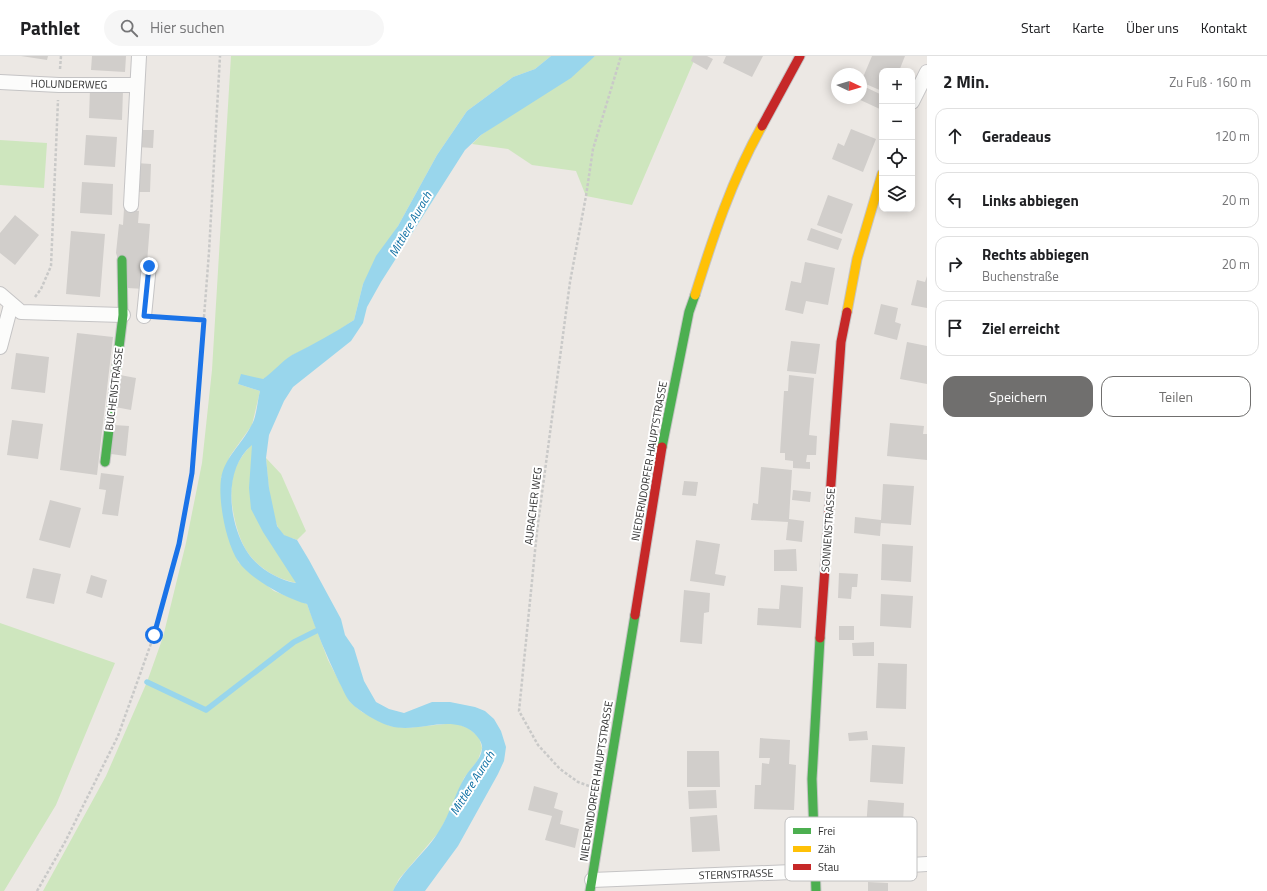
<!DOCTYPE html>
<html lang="de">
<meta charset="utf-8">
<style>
body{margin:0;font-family:"Titillium Web",sans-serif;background:#f6f6f6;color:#202124}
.controls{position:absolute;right:12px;top:12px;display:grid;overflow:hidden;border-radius:8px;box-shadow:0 2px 10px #0003}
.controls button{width:36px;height:36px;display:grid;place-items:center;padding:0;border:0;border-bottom:1px solid #e0e0e0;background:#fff;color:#202124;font:20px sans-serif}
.compass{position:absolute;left:831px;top:12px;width:36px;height:36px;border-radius:50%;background:#fff;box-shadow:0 2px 10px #0003;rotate:94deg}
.stop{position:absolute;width:12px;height:12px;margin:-9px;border:3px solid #1a73e8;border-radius:50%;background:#fff}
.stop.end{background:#1a73e8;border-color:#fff;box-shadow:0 1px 4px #0008}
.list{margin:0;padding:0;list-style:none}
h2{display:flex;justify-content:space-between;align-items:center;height:52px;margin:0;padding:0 16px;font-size:17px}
h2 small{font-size:13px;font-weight:400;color:#757577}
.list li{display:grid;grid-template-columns:26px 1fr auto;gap:12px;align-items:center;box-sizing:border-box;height:56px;margin:0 8px 8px;padding:0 8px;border:1px solid #e0e0e0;border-radius:12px}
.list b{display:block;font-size:15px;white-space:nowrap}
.list p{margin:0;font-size:13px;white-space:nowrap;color:#757577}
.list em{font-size:13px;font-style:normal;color:#757577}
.actions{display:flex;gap:8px;padding:12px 16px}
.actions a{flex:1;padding:9px 0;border:1px solid #706f6e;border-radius:12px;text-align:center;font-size:14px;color:#706f6e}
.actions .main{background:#706f6e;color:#fff}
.icon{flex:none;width:22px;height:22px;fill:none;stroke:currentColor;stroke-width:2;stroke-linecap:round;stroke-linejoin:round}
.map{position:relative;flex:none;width:927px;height:835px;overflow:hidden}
header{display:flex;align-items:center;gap:24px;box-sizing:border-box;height:56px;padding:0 20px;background:#fff;border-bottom:1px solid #e0e0e0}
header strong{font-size:19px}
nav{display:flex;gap:22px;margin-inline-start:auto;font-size:14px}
.search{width:280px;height:36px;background:#f6f6f6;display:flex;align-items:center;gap:10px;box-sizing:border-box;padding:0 14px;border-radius:22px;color:#757577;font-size:15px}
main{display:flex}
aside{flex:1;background:#fff}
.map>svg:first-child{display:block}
.green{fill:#cee6be}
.water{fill:#99d6ec;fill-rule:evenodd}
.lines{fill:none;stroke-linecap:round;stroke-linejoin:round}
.stream{stroke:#99d6ec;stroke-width:5.5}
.building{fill:#d1cecb}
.street-casing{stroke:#c5c4c5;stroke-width:16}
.fast-casing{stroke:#c5c4c5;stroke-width:11}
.slow-casing{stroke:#c5c4c5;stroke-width:11}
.jam-casing{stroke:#c5c4c5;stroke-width:11}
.path{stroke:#c9c9c8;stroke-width:2.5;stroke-dasharray:3 2;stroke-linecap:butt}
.street{stroke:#fcfcfb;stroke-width:14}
.fast{stroke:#4caf50;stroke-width:9}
.slow{stroke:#ffc107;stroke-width:9}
.jam{stroke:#c62828;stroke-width:9}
.route{stroke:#1a73e8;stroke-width:5}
.labels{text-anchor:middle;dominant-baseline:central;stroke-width:4;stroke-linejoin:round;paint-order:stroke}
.street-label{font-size:11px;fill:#2e2e2e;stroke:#fff}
.water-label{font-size:12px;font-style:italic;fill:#0d6fa3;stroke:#fff}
.key{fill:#fff;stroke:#c0c0c0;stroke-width:1}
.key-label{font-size:11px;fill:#2e2e2e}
</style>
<header>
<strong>Pathlet</strong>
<div class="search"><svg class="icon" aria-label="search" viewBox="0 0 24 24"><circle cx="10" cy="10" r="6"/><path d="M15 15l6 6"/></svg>Hier suchen</div>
<nav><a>Start</a><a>Karte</a><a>Über uns</a><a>Kontakt</a></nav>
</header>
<main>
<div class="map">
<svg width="927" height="835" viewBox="0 0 927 835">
<rect width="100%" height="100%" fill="#ece8e4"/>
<!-- green -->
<path class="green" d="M 231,0 L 551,0 L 535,13 L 513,21 L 467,55 L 437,99 L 398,170 L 363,228 L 354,264 L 330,280 L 291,300 L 274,316 L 263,323 L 238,328 L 260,335 L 252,369 L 230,400 L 221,422 L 238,506 L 274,535 L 307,548 L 328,604 L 350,646 L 362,656 L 390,670 L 407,672 L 455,667 L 468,672 L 479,681 L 482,692 L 478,704 L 464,722 L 452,752 L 439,776 L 399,823 L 393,835 L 43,835 L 106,720 L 147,626 L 163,581 L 186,487 L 202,407 L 212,314 Z
M 595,0 L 696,0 L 632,149 L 586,140 L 576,115 L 532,109 L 508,93 L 472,88 L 481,79 Z
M 0,84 L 47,87 L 44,132 L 0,129 Z
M 252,388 L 252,399 L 297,527 C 278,524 257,512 246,494 C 236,477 229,445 232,426 C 234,410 242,399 252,388 Z
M 266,402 L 281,418 L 306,475 L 297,484 C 293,482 288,482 285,480 C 270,471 268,419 266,402 Z
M 0,567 L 115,607 L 56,749 L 4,835 L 0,835 Z"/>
<!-- water -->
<path class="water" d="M 551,0 L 595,0 L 571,22 L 481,79 L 465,94 L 381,226 L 367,251 L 363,267 L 351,285 L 293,331 L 284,345 L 269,379 L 266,402 L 269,432 L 277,470 L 284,479 L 297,484 L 309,504 L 341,563 L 345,579 L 354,592 L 364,625 L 376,646 L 389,653 L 404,657 L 432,646 L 450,646 L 475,651 L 485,655 L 494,663 L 501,675 L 506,691 L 504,705 L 498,718 L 458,790 L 425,835 L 393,835 C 404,812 426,797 439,775 C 450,758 455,737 465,721 C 470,712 481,704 482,693 C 483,687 478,681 474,677 C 451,657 418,678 390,670 C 379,667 359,655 351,647 C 346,642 343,633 339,626 C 327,601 316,575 307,548 C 287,543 250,523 238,505 C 226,487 218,445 221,423 C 224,402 242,388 251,370 C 257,361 257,346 260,335 L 238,328 L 241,318 L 263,323 C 273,316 282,305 292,299 C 314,288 334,277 354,264 L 363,228 L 376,200 L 398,170 L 437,99 L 467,55 L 513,21 L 535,13 ZM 252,389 L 249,432 L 251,453 L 263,476 L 296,527 C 278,524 256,511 246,494 C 228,464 223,413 252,389 Z"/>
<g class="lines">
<!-- stream -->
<path class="stream" d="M 147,626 L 206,654 L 294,586 L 316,575"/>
</g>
<!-- building -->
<path class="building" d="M 21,0 L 48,0 L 47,4 Z
M 92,0 L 126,0 L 125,16 L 91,14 Z
M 693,0 L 707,0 L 713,3 L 707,14 L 691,5 Z
M 726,0 L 763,0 L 752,21 L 723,7 Z
M 872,0 L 905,0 L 899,15 L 882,15 L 882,35 L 861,26 Z
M 861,29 L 882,39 L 882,54 L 856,42 L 861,42 Z
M 90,32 L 123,34 L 122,64 L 89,62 Z
M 851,73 L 876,83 L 863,116 L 832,103 L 838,87 L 844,90 Z
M 138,74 L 154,74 L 153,92 L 137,91 Z
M 86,79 L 117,81 L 115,111 L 84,109 Z
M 136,107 L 151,108 L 150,136 L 136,136 Z
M 82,126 L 113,128 L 112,159 L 80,157 Z
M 828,139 L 853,148 L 842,178 L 817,169 Z
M 124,153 L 139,155 L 138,167 L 150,168 L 145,233 L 127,232 L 116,197 L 119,168 L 123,169 Z
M 15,159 L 39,179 L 15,209 L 0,197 L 0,177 Z
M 811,172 L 842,183 L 838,194 L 807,184 Z
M 71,175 L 105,178 L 100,241 L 66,238 Z
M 805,206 L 835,212 L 828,249 L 806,245 L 803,258 L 785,254 L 791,225 L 801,227 Z
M 927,220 L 927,252 L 911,249 L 917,224 L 925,226 Z
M 881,248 L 898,252 L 895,266 L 901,268 L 897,284 L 874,278 Z
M 77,277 L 113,281 L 97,419 L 60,414 Z
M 791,285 L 820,288 L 816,318 L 787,315 Z
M 907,286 L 927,290 L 927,328 L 900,323 Z
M 16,297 L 49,301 L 45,337 L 11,333 Z
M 120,319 L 136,322 L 131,354 L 115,351 Z
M 789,319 L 814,322 L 809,379 L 817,380 L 816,399 L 807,399 L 806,406 L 810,406 L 810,413 L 793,412 L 793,405 L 785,404 L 785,397 L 780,397 L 784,335 L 788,335 Z
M 12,364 L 43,368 L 38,403 L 7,399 Z
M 890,367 L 924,370 L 923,378 L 927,378 L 927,404 L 887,400 Z
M 114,369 L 129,370 L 126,400 L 111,398 Z
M 761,411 L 792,414 L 789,463 L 804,465 L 802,486 L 786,484 L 788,466 L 751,464 L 753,447 L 758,448 Z
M 101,417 L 124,420 L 118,460 L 102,458 L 106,434 L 99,433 Z
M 684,425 L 698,426 L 696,440 L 682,439 Z
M 883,428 L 914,430 L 911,469 L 881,467 L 880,480 L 854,477 L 855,461 L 881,464 Z
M 793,434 L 811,436 L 810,446 L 792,444 Z
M 50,444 L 81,452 L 70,492 L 39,484 Z
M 696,484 L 720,488 L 715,518 L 726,520 L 724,530 L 690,525 Z
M 882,488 L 913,490 L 911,526 L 881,524 Z
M 796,493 L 797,515 L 774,515 L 774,494 Z
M 33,512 L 61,518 L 54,548 L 26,542 Z
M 839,517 L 858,518 L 857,531 L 852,531 L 851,543 L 838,542 Z
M 91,519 L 107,524 L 102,542 L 86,537 Z
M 781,529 L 803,531 L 801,572 L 757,569 L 758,552 L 779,553 Z
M 684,534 L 710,537 L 709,556 L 704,557 L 702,588 L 680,586 Z
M 881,538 L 913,540 L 911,572 L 880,570 Z
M 839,570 L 854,570 L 854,584 L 839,584 Z
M 874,586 L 874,600 L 853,600 L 852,587 Z
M 878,607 L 907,608 L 906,653 L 876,652 Z
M 867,675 L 868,684 L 849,685 L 848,677 Z
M 760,682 L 790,684 L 789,708 L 796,709 L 794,754 L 754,753 L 755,729 L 761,729 L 762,707 L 769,708 L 770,702 L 759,702 Z
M 872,689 L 905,691 L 903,728 L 870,726 Z
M 687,695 L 719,695 L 720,731 L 687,731 Z
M 534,730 L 558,737 L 554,752 L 563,755 L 560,768 L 579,773 L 575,792 L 545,784 L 552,760 L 528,754 Z
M 716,734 L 717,752 L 689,753 L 688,735 Z
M 868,744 L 904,747 L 903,766 L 914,767 L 912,785 L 901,784 L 901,790 L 865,788 Z
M 717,759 L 720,795 L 692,796 L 690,761 Z
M 868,826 L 888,827 L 888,835 L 868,835 Z"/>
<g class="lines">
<defs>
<path id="street" d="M 0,26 L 59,29 L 137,29
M 912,46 L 927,16
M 131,149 L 139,0
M 0,238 L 21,256 L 123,259
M 144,260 L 149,209
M 0,291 L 11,249
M 592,824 L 816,815 L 927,808"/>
<path id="fast" d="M 662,391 L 689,256 L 695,239
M 105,406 L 123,259 L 122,204
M 590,835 L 635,559
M 816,835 L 812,723 L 820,582"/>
<path id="slow" d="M 695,239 C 713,181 732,123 762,70
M 847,256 L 857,203 L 882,118"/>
<path id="jam" d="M 762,70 L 800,0
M 635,559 L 662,391
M 820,582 L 841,286 L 847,256"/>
</defs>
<!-- street casing -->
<use href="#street" class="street-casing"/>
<!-- fast casing -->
<use href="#fast" class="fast-casing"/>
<!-- slow casing -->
<use href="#slow" class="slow-casing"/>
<!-- jam casing -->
<use href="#jam" class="jam-casing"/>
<!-- path -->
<path class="path" d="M 60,13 L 61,0
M 35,241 L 41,233 L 51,210 L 58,44
M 159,260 L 204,264
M 589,730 L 578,726 L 560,713 L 538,689 L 519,655 L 537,475 L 570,226 L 586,140 L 593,93 L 621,0
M 37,835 L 65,786 L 118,680 L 154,579 L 179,488 L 192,417 L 209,196 L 220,0"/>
<!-- street -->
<use href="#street" class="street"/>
<!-- fast -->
<use href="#fast" class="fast"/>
<!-- slow -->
<use href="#slow" class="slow"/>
<!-- jam -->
<use href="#jam" class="jam"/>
</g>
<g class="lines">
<!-- route -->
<path class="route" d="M 149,210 L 144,260 L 204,264 L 192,417 L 179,488 L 154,579"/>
</g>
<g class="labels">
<!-- street labels -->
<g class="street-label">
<text transform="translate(69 28) rotate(1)">HOLUNDERWEG</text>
<text transform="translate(114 333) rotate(-83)">BUCHENSTRASSE</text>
<text transform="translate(649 405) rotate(-80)">NIEDERNDORFER HAUPTSTRASSE</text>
<text transform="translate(533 450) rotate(-83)">AURACHER WEG</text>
<text transform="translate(828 474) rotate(-86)">SONNENSTRASSE</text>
<text transform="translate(596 725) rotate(-81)">NIEDERNDORFER HAUPTSTRASSE</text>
<text transform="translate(736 818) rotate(-2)">STERNSTRASSE</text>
</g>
<!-- water labels -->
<g class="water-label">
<text transform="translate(410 168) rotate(-60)">Mittlere Aurach</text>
<text transform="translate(472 727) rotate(-58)">Mittlere Aurach</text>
</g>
</g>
<!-- legend -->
<rect x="785" y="761" width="132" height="64" rx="6" class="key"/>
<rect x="793" y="772" width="18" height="6" fill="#4caf50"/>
<rect x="793" y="790" width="18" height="6" fill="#ffc107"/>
<rect x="793" y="808" width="18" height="6" fill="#c62828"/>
<g class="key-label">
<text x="818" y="779">Frei</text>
<text x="818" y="797">Zäh</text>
<text x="818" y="815">Stau</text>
</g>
</svg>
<div class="controls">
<button>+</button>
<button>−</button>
<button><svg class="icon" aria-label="locate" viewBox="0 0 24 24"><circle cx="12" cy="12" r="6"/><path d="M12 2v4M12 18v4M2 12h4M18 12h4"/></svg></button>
<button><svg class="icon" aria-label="layers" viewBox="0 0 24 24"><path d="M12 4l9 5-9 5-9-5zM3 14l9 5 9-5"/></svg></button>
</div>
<svg class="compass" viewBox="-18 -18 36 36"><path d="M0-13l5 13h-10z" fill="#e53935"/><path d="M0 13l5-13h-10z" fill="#757577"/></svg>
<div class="stop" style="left:154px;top:579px"></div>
<div class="stop end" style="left:149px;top:210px"></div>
</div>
<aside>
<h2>2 Min.<small>Zu Fuß · 160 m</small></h2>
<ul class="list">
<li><svg class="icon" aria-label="ahead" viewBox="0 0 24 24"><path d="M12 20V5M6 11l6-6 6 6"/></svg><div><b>Geradeaus</b></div><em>120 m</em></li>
<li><svg class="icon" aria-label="left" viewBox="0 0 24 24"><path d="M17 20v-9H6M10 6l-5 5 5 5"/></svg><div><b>Links abbiegen</b></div><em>20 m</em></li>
<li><svg class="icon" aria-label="right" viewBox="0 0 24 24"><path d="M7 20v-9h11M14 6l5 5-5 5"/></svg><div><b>Rechts abbiegen</b><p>Buchenstraße</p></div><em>20 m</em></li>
<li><svg class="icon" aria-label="arrive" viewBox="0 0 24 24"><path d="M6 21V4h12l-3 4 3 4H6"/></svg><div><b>Ziel erreicht</b></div></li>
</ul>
<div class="actions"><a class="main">Speichern</a><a>Teilen</a></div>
</aside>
</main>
